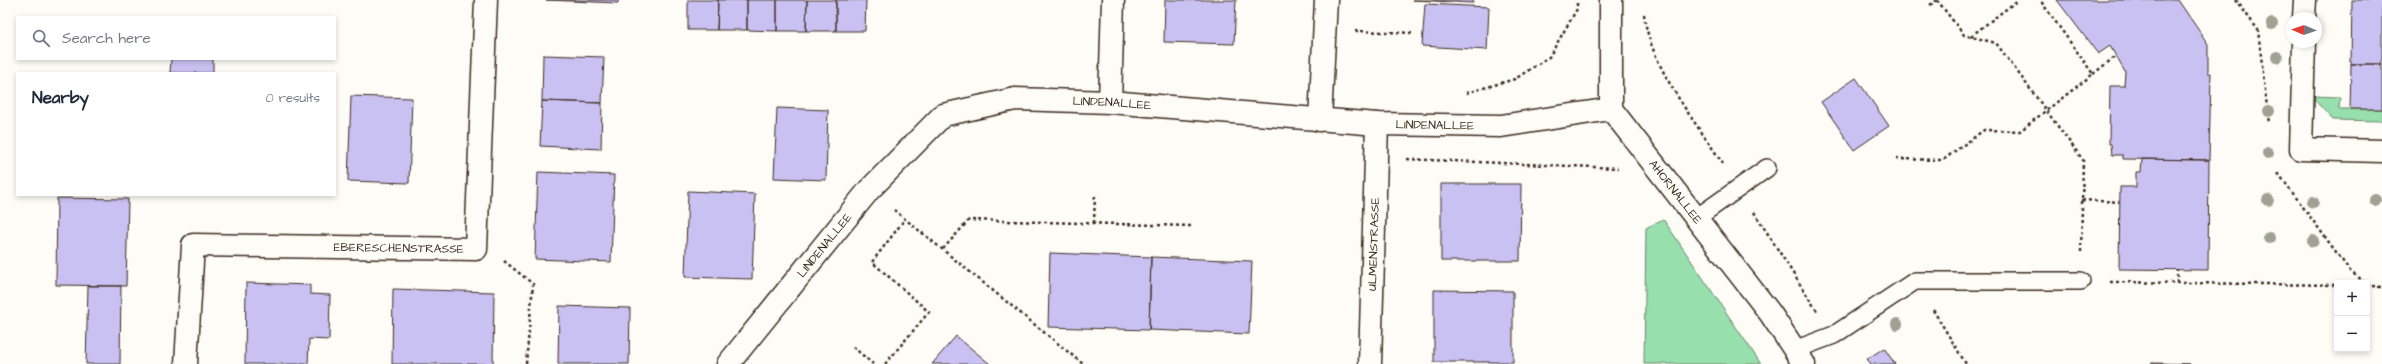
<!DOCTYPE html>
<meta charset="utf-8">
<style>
body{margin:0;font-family:"Architects Daughter",sans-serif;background:#f6f6f7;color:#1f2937}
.controls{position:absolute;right:12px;bottom:12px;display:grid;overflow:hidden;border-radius:0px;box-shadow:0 2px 6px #0003}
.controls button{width:36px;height:36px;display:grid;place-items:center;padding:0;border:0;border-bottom:1px solid #e0e1e3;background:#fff;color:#1f2937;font:20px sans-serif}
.compass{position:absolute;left:2286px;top:12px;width:36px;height:36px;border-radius:50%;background:#fff;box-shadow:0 2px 6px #0003;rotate:272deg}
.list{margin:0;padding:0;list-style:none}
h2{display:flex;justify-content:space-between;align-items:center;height:52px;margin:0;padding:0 16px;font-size:17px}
h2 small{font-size:13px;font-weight:400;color:#747a83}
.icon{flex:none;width:22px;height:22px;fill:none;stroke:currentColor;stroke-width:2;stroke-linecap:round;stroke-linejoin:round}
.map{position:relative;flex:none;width:2382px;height:364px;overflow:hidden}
.search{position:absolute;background:#fff;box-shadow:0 2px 6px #0003;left:16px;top:16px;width:320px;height:44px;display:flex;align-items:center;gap:10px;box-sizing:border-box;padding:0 14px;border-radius:0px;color:#747a83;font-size:15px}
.panel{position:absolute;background:#fff;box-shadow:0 2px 6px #0003;left:16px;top:72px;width:320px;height:124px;border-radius:0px}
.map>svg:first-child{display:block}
.green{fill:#97dfad;stroke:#698466}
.building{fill:#cac1f3;stroke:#3b2a1e}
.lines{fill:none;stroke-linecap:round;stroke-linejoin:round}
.lane-casing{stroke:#3b2a1e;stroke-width:20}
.street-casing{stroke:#3b2a1e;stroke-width:25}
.path{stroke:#3b2a1e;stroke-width:2.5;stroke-dasharray:3 3;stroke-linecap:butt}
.lane{stroke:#fdfcf7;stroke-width:17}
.street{stroke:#fdfcf7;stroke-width:22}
.tree{fill:#9fa193}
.labels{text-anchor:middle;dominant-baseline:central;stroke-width:3;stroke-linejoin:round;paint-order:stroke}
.street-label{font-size:12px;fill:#3b2a1e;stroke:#fdfcf7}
</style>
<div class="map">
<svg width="2382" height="364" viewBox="0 0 2382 364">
<rect width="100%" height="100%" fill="#fdfcf7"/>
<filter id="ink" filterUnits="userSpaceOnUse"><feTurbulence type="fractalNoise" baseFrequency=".025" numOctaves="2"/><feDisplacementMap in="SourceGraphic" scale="8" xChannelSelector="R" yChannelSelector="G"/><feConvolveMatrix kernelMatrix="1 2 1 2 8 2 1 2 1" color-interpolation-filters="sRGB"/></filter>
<g filter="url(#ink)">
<!-- green -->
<path class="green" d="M 2311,96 L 2340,97 L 2339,109 L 2382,109 L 2382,121 L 2333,120 Z
M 1663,219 L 1761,364 L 1644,364 L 1646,228 Z"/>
<!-- building -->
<path class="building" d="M 546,0 L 618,0 L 618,3 Z
M 688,0 L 718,0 L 717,30 L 688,30 Z
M 718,0 L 747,0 L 747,30 L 717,30 Z
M 747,0 L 777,0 L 777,31 L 747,30 Z
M 777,0 L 807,0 L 806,31 L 777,31 Z
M 807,0 L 836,0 L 836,31 L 806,31 Z
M 836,0 L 866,0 L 865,31 L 836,31 Z
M 1165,0 L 1236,0 L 1234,44 L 1164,42 Z
M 1413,0 L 1473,0 L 1473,3 Z
M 2057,0 L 2178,0 L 2208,44 L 2208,73 L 2211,73 L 2209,160 L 2123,159 L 2123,155 L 2112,155 L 2111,144 L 2109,144 L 2110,86 L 2124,86 L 2125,72 L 2110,46 L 2098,54 Z
M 2352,0 L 2382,0 L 2382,64 L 2351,64 Z
M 1425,4 L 1489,7 L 1487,50 L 1422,46 Z
M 543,55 L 604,57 L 602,103 L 542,101 Z
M 171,59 L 213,59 L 213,73 L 170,73 Z
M 2351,64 L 2382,64 L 2382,109 L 2350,109 Z
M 1856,78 L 1889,126 L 1854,150 L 1821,102 Z
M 351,96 L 412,98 L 409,183 L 348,181 Z
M 542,101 L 602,103 L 601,149 L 540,146 Z
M 777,108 L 828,110 L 826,180 L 774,178 Z
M 2142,159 L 2209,160 L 2208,270 L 2119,269 L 2120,187 L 2136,187 L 2136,172 L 2141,172 Z
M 538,172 L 614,175 L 611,262 L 535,259 Z
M 1441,184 L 1521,184 L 1520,261 L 1441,261 Z
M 688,191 L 755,194 L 752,279 L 685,277 Z
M 57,198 L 128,199 L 126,286 L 56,285 Z
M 1050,253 L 1151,257 L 1149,330 L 1048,327 Z
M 1151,257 L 1252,261 L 1249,334 L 1149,330 Z
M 246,283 L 310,285 L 310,294 L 330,295 L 329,340 L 309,339 L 308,364 L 245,364 Z
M 88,286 L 121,286 L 120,364 L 86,364 Z
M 393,289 L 494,292 L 493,364 L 392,364 Z
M 1434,290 L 1513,291 L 1513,362 L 1434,362 Z
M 559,306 L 630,308 L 629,364 L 558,364 Z
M 956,336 L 990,364 L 932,364 Z
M 1884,348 L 1895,364 L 1871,364 L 1867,359 Z
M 2151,363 L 2190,364 L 2151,364 Z"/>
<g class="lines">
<defs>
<path id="lane" d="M 1695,219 L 1767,168
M 1794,350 L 1834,335 L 1915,281 L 2081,281"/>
<g id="street">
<path id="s1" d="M 1611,0 L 1611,109 L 1770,313 L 1804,364"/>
<path d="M 2304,18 L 2305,0"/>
<path d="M 2304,42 L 2301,149 L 2382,151"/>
<path d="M 1110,102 L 1113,0"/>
<path d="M 1320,120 L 1326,0"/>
<path id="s2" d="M 186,364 L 193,245 L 476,249 L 486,0"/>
<path id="s3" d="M 728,364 L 869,190 L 943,115 L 1015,99 L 1110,102 L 1377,124 L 1501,126 L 1611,109"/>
<path id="s4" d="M 1370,364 L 1377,124"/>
</g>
</defs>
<!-- lane casing -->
<use href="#lane" class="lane-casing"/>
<!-- street casing -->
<use href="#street" class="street-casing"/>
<!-- path -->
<path class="path" d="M 1937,0 L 1964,35 L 1996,43 L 2083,160 L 2081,253
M 2236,0 L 2258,30 L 2269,124
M 1930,5 L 1937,0
M 1644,14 C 1650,67 1695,121 1723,164
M 1355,31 L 1415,33
M 1971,36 L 2018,0
M 2093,74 L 2116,56
M 1466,93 L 1515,79 L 1549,57 L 1577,9 L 1577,0
M 1407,159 L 1618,168
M 1896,159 L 1943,160 L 1984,130 L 2020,131 L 2093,74 L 2040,0
M 2278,173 L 2350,271 L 2366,283
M 2082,200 L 2119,202
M 894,210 L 1083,364
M 1754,212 L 1817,311
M 1094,223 L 1095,195
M 943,249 L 969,220 L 1192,226
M 504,261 L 533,284 L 526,364
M 2110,282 L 2337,285
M 2177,283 L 2177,270
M 2367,283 L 2371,286 L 2382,287
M 1933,310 L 1966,364
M 853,347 L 873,364
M 885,364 L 929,312 L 872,262 L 905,219"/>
<!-- lane -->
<use href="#lane" class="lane"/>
<!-- street -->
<use href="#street" class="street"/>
</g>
<!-- trees -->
<g class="tree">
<circle cx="2272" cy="24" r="6"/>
<circle cx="2277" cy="57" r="6"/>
<circle cx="2269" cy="111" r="6"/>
<circle cx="2268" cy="153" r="6"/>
<circle cx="2268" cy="200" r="6"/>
<circle cx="2375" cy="200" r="6"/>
<circle cx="2313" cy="202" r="6"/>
<circle cx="2269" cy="238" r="6"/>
<circle cx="2313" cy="241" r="6"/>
<circle cx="1897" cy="324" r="6"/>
</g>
</g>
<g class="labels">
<!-- street labels -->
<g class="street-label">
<text stroke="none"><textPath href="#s3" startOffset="500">LINDENALLEE</textPath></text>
<text stroke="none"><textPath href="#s3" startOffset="824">LINDENALLEE</textPath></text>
<text stroke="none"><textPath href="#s1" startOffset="214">AHORNALLEE</textPath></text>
<text stroke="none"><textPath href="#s4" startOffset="120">ULMENSTRASSE</textPath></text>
<text stroke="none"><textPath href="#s3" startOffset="153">LINDENALLEE</textPath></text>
<text stroke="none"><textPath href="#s2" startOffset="325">EBERESCHENSTRASSE</textPath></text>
</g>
</g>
</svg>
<div class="controls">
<button>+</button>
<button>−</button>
</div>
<svg class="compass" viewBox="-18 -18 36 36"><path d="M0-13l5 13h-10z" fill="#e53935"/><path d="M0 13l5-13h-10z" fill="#747a83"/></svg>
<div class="search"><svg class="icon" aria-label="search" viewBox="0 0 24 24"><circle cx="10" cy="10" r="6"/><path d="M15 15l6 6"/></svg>Search here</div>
<section class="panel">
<h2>Nearby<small>0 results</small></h2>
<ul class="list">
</ul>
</section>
</div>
